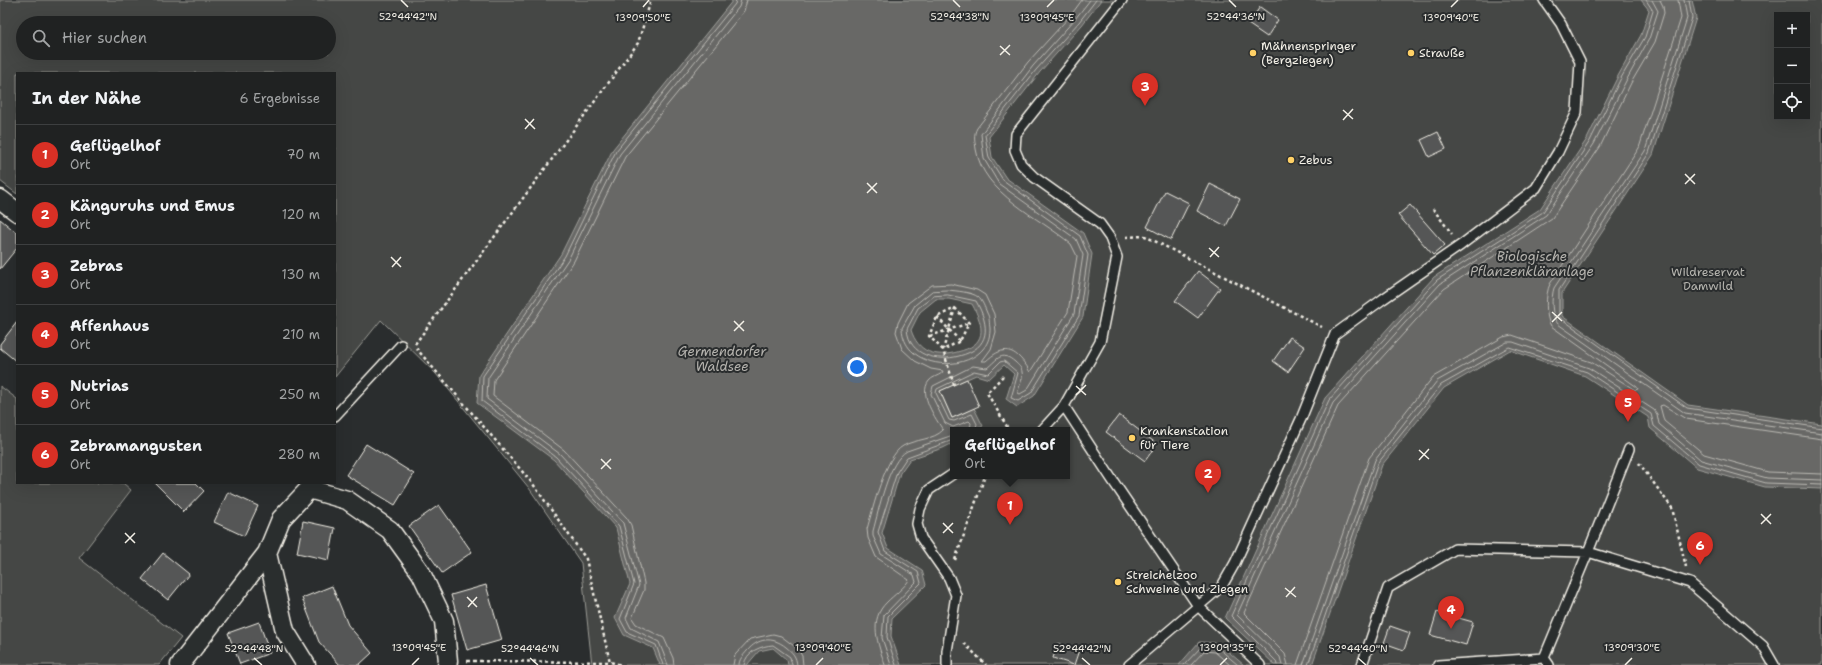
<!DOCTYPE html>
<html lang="de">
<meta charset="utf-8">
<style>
body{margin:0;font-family:"Shantell Sans",sans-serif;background:#282a2a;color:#f1f3f6}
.controls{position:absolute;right:12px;top:12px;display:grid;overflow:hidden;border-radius:0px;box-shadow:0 4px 16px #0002}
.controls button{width:36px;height:36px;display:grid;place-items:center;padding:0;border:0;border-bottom:1px solid #3d3f40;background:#202222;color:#f1f3f6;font:20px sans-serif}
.you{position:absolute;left:857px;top:367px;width:14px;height:14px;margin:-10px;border:3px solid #fff;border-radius:50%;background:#1a73e8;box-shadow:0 0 0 6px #1a73e833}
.badge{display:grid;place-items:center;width:26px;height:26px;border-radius:50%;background:#d93025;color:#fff;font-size:13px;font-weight:700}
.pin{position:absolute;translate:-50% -33px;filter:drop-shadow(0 1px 2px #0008)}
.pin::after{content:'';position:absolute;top:21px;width:14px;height:12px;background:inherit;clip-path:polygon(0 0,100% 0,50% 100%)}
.popup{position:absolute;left:950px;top:427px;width:120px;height:52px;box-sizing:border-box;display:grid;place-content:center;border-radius:0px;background:#202222;filter:drop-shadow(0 1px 3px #0005);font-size:13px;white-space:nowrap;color:#a2a4a5}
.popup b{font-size:15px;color:#f1f3f6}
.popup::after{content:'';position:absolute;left:50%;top:100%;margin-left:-8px;border:8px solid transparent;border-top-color:#202222}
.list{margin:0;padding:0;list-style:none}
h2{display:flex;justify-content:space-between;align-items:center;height:52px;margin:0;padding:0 16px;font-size:17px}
h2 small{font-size:13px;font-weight:400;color:#a2a4a5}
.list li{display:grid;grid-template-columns:26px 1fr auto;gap:12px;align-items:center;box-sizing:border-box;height:60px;padding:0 16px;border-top:1px solid #3d3f40}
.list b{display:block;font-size:15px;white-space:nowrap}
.list p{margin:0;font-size:13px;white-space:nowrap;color:#a2a4a5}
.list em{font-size:13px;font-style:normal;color:#a2a4a5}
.icon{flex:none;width:22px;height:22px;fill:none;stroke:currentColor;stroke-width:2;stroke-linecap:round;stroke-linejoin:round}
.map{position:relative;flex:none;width:1822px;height:665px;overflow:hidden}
.search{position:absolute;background:#202222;box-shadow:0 4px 16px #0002;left:16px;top:16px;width:320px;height:44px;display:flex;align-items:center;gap:10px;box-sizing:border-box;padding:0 14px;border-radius:22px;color:#a2a4a5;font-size:15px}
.panel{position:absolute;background:#202222;box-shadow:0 4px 16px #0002;left:16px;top:72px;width:320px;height:412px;border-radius:0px}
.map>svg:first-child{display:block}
.green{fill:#444645;stroke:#9c9c96;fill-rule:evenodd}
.water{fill:#676866;stroke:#9f9f9a;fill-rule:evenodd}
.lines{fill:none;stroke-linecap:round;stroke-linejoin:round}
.shore{stroke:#bcbab4;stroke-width:1}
.building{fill:#555756;stroke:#f4f1e8}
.lane-casing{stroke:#f4f1e8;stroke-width:12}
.street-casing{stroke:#f4f1e8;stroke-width:21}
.path{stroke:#f4f1e8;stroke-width:2.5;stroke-dasharray:3 3;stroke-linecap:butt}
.lane{stroke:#2a2d2e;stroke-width:9}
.street{stroke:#2a2d2e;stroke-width:18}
.ticks{fill:none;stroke:#f4f1e8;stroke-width:1.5}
.poi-dot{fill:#ffd166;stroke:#2a2d2e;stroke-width:1.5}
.labels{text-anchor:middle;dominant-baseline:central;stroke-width:4;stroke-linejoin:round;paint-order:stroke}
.poi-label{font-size:12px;fill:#f4f1e8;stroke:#2a2d2e;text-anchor:start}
.park-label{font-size:12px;fill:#b6b5af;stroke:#2a2d2e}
.water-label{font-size:13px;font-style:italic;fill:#b5b3ae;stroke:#2a2d2e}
.ticks-label{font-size:10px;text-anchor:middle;fill:#f4f1e8;stroke:#2a2d2e;stroke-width:4;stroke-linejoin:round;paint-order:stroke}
</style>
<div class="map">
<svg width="1822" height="665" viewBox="0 0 1822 665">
<rect width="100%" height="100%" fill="#2a2d2e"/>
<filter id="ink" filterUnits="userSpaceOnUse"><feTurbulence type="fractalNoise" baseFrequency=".025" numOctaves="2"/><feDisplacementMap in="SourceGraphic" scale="8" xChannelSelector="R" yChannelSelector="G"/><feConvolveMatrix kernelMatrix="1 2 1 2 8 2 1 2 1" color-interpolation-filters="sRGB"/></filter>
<g filter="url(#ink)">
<!-- green -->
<path class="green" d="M 0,0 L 1822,0 L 1822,665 L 592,665 L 581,563 L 529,488 L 436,374 L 381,320 L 335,377 L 335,73 L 17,73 L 17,194 L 0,181 ZM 1777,15 L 1807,15 L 1807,117 L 1777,117 ZM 23,23 L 329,23 L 329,53 L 23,53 ZM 953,430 L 1067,430 L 1067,476 L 953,476 Z
M 0,386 L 17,399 L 17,483 L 123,483 L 131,490 L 79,558 L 181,638 L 159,665 L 0,665 Z"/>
<!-- water -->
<path class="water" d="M 733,0 L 1101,0 L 1082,25 L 1040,72 L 989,137 L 992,157 L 1006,178 L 1083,233 L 1092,254 L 1083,317 L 1034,396 L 1017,407 L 1006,399 L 1014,374 L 1004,365 L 989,379 L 976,375 L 940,391 L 952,418 L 974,408 L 983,426 L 976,430 L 953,430 L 953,443 L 943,448 L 910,459 L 900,473 L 882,533 L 888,548 L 922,570 L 926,585 L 892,618 L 891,636 L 901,665 L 788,665 L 787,660 L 773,648 L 759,651 L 747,665 L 660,665 L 653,648 L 624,635 L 615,618 L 630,584 L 616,528 L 554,460 L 477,403 L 479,375 L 561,254 L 613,149 ZM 936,299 L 949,299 L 972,304 C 985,328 987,345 957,352 C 935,358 918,352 911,330 L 920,312 Z
M 1641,0 L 1692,0 L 1696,18 L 1653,155 L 1562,293 L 1562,316 L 1688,405 L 1822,424 L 1822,489 L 1765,487 L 1697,468 L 1650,428 L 1648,417 L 1585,376 L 1510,350 L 1444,388 L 1382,465 L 1312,665 L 1275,665 L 1225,618 L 1325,398 L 1434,277 L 1540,209 L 1587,139 L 1618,76 L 1641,35 L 1649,10 Z
M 1199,642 L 1218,643 L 1244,665 L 1179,665 Z"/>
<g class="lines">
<!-- shore -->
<path class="shore" d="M 1684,0 L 1687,18 L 1645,151 L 1554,288 C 1551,297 1551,317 1558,324 L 1685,413 L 1822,433
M 1689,0 L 1692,18 L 1649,153 L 1559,290 L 1559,317 L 1687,408 L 1822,428
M 948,290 C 956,291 972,292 978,297 C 982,300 985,308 987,313 C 990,318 989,323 990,328 C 992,374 904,377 902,328 L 915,305 L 932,291 Z
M 948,295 L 976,301 C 990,326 991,348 959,356 C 937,362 909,356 907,329 L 918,308 L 934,296 Z
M 970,430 L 971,423 L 969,421 L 953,427 L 945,423 L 931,394 L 933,386 L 973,366 L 987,368 C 998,359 1001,350 1015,362 C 1018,365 1022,368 1022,372 C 1024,379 1018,387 1018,393 L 1020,394 L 1027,390 L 1074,314 L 1083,255 L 1076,239 L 999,184 L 984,159 L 981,134 L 1033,66 L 1075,19 L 1090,0
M 975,430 L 977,424 L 972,414 L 954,421 L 949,420 L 936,393 L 937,389 L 974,371 L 988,374 L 1000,362 L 1004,361 L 1018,373 L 1011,398 L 1018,401 L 1031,393 L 1079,316 L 1088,255 L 1080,236 L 1003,180 L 989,158 L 985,135 L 1036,70 L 1079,22 L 1096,0
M 1822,439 L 1686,419 L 1663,405 L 1660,406 L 1664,421 L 1704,454 L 1768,472 L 1822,474
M 663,665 L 656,645 L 627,632 L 620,619 L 634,584 L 619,526 L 556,457 L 482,401 L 483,376 L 565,256 L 616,151 L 735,4 L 736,0
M 668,665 L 659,642 L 631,628 L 626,618 L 639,585 L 623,523 L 560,454 L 487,399 L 488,378 L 569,258 L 620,154 L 739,7 L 741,0
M 674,665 L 673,658 L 664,638 L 636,624 L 632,618 L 644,590 L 644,583 L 631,525 L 627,518 L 564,450 L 493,396 L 494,380 L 574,261 L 625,157 L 744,11 L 747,0
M 733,665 L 735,655 L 750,639 L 773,634 L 781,636 L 798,649 L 802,656 L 803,665
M 739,665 C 739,659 743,656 747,651 C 758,638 772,636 786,647 C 793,653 796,656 797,665
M 744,665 C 746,651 761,646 773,645 L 790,657 L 792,665
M 885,665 C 878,644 868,620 887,602 C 894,595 904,588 909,580 L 876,557 L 868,538 L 867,529 C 873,509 885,456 903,446 C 915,439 934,440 943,430 C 936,419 918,394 929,381 C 932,377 938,376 942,373 L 943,371 L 931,369 L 915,361 L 902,349 L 896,332 L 898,323 L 908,303 L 932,285 L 951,284 L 977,290 L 985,295 L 994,314 L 996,332 L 991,349 L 982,361 L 986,361 C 1001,347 1012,346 1025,364 C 1028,367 1028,370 1030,372 L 1068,312 L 1077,256 L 1071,244 C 1039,217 983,194 976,149 C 975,141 973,135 977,128 L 1028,62 L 1071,15 L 1082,0
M 891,665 L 882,638 L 884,615 L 916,582 L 914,575 L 881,554 L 873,536 L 873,531 C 879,510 888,461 907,451 L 953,435
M 896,665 L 887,637 L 888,616 L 921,583 L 918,572 L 885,551 L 878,532 L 897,472 L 907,457 L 953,440
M 1184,665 L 1202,646 L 1217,647 L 1238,665
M 1191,665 L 1204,651 L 1215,652 L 1230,665
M 1277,665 L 1276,661 L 1231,616 L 1329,400 L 1437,280 L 1543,212 L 1590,141 L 1621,78 L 1645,37 L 1653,11 L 1646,0
M 1282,665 L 1280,657 L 1237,615 L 1333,403 L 1440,284 L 1546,215 L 1594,144 L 1626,81 L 1649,39 L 1658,11 L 1652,0
M 1288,665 L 1285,654 L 1244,613 L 1338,406 L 1444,289 L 1552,218 L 1600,147 L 1631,83 L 1655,42 L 1664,13 L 1663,6 L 1660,0
M 1297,665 L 1369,458 L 1433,377 L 1503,337 L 1512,335 L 1591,362 L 1635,390 L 1638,389 L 1637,387 L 1551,326 C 1545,317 1545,294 1550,284 L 1639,148 L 1681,18 L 1678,0
M 1303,665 L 1375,460 L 1437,381 L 1507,342 L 1513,342 L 1589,368 L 1654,410 L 1657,414 L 1659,424 L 1701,460 L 1767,478 L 1822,480
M 1308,665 L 1378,463 L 1441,385 L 1509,347 L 1587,372 L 1651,414 L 1654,426 L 1699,464 L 1766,483 L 1822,485"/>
</g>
<!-- building -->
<path class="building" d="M 1260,7 L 1278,20 L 1267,37 L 1248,24 Z
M 1438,132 L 1446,149 L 1429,157 L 1421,140 Z
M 1210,184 L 1240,199 L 1226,226 L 1197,211 Z
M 1165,191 L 1189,203 L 1171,240 L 1147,227 Z
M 1410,205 L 1445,245 L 1433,255 L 1398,215 Z
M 0,219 L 17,233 L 17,248 L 0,269 Z
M 1198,271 L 1220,288 L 1198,318 L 1175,301 Z
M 17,322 L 17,362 L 0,348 L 0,344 Z
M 1290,337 L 1305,347 L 1288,372 L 1273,361 Z
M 967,379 L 979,406 L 952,418 L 940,391 Z
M 1119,415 L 1157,444 L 1145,461 L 1106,432 Z
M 366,444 L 414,474 L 395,505 L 346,475 Z
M 155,483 L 196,483 L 204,491 L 184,512 Z
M 228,492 L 258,506 L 244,536 L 214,522 Z
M 439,505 L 472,552 L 442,573 L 409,526 Z
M 303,521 L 335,528 L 329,560 L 297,553 Z
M 163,553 L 189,574 L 168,600 L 142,579 Z
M 486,585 L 502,640 L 467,650 L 451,595 Z
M 332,586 L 348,625 L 372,653 L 359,665 L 340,665 L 319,642 L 302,598 Z
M 1437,612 L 1473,622 L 1466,645 L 1430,635 Z
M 259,622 L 270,653 L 240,664 L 228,633 Z
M 1390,626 L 1410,633 L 1404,650 L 1384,643 Z
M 1058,643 L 1079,650 L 1074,665 L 1053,658 Z"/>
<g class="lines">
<defs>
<path id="lane" d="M 1064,406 L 1111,478 L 1198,606 L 1260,665
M 335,416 L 401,345
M 1042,430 L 1064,406 L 1100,342 L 1117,257 L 1110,238 L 1100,224 L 1034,177 L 1021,164 L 1015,150 L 1016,134 L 1122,0
M 1544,658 L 1588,552 L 1629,449
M 947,665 L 947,651 L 956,595 L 949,578 L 921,538 L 917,524 L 920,509 L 929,490 L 953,474
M 1129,665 L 1222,586 L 1235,563 L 1301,419 L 1335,334 L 1383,299 L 1461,245 L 1536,188 L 1558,152 L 1577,112 L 1580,62 L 1561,24 L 1544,0
M 1362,665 L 1388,588 L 1455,549 L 1588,552 L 1690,583 L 1763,646 L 1774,665
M 1438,665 L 1544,658 L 1549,665"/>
<path id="street" d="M 0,199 L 17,212
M 267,553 L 285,631 L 306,665
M 180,665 L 267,553 L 281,519 L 309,489 L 347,500 L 390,530 L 421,573 L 444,621 L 448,661 L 447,665"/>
</defs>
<!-- lane casing -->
<use href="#lane" class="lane-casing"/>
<!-- street casing -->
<use href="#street" class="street-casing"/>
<!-- path -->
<path class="path" d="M 1433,209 L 1452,234
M 1126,237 L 1145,236 L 1322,327
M 955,308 L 969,323 L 960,341 L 943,350 L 929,336 L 937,317 Z
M 937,317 L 960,341
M 930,336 L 969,323
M 415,344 L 638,43 L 651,0
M 416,348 L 533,484 L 586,559 L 610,662
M 1003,376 L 987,393 L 1009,430
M 954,385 L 943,350 L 955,308
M 1639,463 L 1672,508 L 1686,567
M 955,560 L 985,476
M 964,643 L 986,665
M 467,661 L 610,662 L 622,665"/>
<!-- lane -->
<use href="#lane" class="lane"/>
<!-- street -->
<use href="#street" class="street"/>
</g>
</g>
<!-- ticks -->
<path class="ticks" d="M 401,0 L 408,7M 953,0 L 960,7M 1229,0 L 1236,7M 643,7 L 649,0M 1047,7 L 1054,0M 1451,7 L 1458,0M 1000,46 L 1010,55M 1000,55 L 1010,45M 1343,110 L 1353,119M 525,119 L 535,129M 1343,120 L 1353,109M 525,129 L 534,119M 1685,174 L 1695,184M 867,183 L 877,193M 1685,184 L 1695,174M 867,193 L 877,183M 1209,248 L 1219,257M 391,257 L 401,267M 1210,257 L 1219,247M 392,267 L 401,257M 1552,312 L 1562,321M 734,321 L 744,331M 1552,322 L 1562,312M 734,331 L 744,321M 1076,386 L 1086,395M 1076,395 L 1086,385M 1419,450 L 1429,459M 601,459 L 611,469M 1419,460 L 1429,449M 601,469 L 611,459M 1761,514 L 1771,524M 943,523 L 953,533M 1761,524 L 1771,514M 125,533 L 135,543M 943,533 L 953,523M 125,543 L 135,533M 1285,588 L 1296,597M 467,597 L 477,607M 1286,597 L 1295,587M 468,607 L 477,597M 254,658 L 262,665M 530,658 L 538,665M 1082,658 L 1090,665M 1358,658 L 1366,665M 412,665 L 419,658M 816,665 L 823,658M 1220,665 L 1227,658M 1625,665 L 1632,658"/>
<!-- markers -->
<g class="poi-dot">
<circle cx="1253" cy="53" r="4"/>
<circle cx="1411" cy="53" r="4"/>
<circle cx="1291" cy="160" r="4"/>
<circle cx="1132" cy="438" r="4"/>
<circle cx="1118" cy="582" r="4"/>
</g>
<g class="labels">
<!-- poi labels -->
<g class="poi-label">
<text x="1261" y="46">Mähnenspringer<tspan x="1261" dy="14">(Bergziegen)</tspan></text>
<text x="1419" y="53">Strauße</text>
<text x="1299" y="160">Zebus</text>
<text x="1140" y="431">Krankenstation<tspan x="1140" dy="14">für Tiere</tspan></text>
<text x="1126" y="575">Streichelzoo<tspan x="1126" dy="14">Schweine und Ziegen</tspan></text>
</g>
<!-- park labels -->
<g class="park-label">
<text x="1708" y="272">Wildreservat<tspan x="1708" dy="14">Damwild</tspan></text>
</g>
<!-- water labels -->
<g class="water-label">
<text x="1532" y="256">Biologische<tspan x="1532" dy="15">Pflanzenkläranlage</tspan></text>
<text x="722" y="351">Germendorfer<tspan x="722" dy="15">Waldsee</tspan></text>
</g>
</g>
<g class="ticks-label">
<text x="408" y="20">52°44'42"N</text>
<text x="960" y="20">52°44'38"N</text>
<text x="1236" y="20">52°44'36"N</text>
<text x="1451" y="21">13°09'40"E</text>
<text x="643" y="21">13°09'50"E</text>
<text x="1047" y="21">13°09'45"E</text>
<text x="419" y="651">13°09'45"E</text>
<text x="823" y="651">13°09'40"E</text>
<text x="1227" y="651">13°09'35"E</text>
<text x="1632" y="651">13°09'30"E</text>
<text x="254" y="652">52°44'48"N</text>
<text x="530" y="652">52°44'46"N</text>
<text x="1082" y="652">52°44'42"N</text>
<text x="1358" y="652">52°44'40"N</text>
</g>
</svg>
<div class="controls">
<button>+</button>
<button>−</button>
<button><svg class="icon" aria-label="locate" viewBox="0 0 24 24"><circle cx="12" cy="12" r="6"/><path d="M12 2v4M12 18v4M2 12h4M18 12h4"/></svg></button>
</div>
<div class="you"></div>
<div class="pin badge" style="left:1010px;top:525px">1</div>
<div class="popup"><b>Geflügelhof</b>Ort</div>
<div class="pin badge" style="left:1208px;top:493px">2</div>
<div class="pin badge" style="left:1145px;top:106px">3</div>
<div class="pin badge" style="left:1451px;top:629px">4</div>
<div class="pin badge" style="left:1628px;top:422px">5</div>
<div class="pin badge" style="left:1700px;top:565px">6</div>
<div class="search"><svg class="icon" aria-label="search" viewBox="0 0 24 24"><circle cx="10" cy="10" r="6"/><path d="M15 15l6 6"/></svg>Hier suchen</div>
<section class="panel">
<h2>In der Nähe<small>6 Ergebnisse</small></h2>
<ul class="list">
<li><span class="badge">1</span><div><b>Geflügelhof</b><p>Ort</p></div><em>70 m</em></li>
<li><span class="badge">2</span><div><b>Känguruhs und Emus</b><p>Ort</p></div><em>120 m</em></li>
<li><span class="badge">3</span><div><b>Zebras</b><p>Ort</p></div><em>130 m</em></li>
<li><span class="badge">4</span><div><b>Affenhaus</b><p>Ort</p></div><em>210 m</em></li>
<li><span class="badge">5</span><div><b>Nutrias</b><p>Ort</p></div><em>250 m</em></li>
<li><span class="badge">6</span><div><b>Zebramangusten</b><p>Ort</p></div><em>280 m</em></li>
</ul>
</section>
</div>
